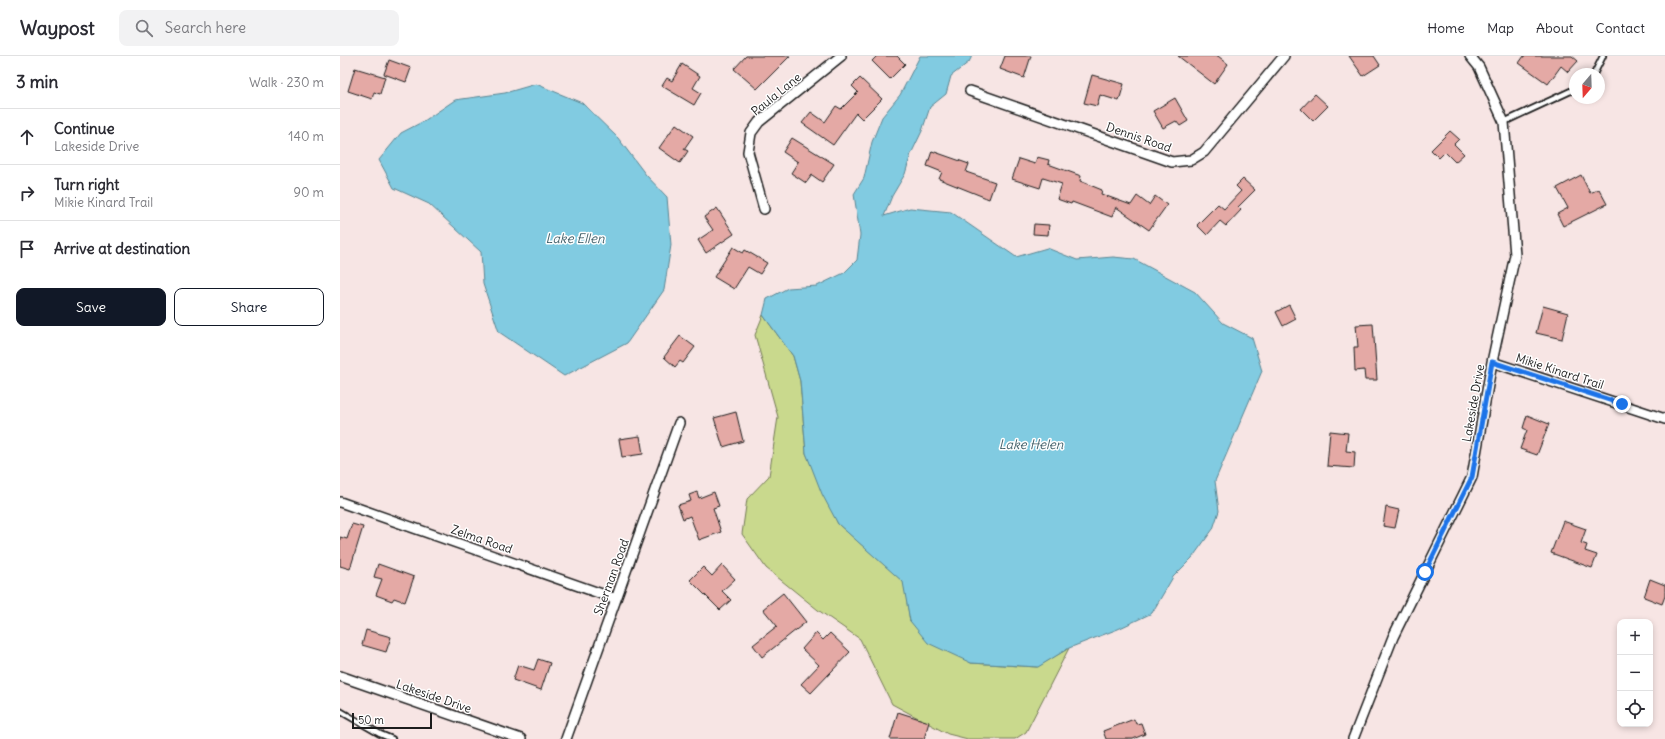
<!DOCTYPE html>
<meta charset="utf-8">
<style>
body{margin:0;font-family:Delius,sans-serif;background:#f2f2f3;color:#2b2b33}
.controls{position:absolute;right:12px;bottom:12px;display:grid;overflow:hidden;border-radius:8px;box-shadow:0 2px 6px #0003}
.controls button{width:36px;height:36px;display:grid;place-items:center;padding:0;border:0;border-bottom:1px solid #e1e1e2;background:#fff;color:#2b2b33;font:20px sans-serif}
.compass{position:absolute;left:1229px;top:12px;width:36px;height:36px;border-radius:50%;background:#fff;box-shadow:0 2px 6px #0003;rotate:199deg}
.scale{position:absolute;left:12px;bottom:10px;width:80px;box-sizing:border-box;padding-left:4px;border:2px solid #1c1c1c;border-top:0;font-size:11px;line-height:14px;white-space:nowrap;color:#1c1c1c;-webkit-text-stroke:3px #fff;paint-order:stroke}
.stop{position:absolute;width:12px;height:12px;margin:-9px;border:3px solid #1a73e8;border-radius:50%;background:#fff}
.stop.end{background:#1a73e8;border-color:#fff;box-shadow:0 1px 4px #0008}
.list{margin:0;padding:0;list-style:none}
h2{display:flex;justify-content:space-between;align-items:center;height:52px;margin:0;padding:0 16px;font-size:17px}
h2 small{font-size:13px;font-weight:400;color:#7c7c81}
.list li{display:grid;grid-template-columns:26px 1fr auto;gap:12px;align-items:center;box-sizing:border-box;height:56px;padding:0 16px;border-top:1px solid #e1e1e2}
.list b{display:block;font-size:15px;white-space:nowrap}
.list p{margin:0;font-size:13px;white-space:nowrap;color:#7c7c81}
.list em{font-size:13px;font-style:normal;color:#7c7c81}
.actions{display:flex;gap:8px;padding:12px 16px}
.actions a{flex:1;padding:9px 0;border:1px solid #111827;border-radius:8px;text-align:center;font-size:14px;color:#111827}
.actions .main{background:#111827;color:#fff}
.icon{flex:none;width:22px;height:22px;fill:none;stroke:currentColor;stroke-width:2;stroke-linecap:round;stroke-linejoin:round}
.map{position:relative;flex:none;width:1325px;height:683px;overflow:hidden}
header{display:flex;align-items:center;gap:24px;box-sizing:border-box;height:56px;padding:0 20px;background:#fff;border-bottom:1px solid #e1e1e2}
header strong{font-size:19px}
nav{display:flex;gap:22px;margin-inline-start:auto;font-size:14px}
.search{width:280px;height:36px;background:#f2f2f3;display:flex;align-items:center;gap:10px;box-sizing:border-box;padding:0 14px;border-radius:8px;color:#7c7c81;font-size:15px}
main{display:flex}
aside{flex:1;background:#fff}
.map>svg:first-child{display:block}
.green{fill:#c9d98d;stroke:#727a54}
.water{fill:#81cbe1;stroke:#598592}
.building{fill:#e4a9a5;stroke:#1c1c1c}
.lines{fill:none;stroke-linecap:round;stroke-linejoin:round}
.lane-casing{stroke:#1c1c1c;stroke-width:8}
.street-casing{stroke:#1c1c1c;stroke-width:12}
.lane{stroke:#fff;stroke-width:4.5}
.street{stroke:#fff;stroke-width:9}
.route{stroke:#1a73e8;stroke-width:5}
.labels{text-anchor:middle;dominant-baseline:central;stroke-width:3;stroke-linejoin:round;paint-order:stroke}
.street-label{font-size:12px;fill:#1c1c1c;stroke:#fff}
.water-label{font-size:13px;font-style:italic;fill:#44626b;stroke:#fff}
</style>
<header>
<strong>Waypost</strong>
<div class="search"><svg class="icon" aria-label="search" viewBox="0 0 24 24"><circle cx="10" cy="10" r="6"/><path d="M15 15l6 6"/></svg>Search here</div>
<nav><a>Home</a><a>Map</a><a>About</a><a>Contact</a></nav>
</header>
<main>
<aside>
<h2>3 min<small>Walk · 230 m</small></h2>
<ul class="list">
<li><svg class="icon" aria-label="ahead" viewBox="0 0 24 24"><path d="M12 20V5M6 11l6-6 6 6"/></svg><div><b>Continue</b><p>Lakeside Drive</p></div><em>140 m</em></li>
<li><svg class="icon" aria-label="right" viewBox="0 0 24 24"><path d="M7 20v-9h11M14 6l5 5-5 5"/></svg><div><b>Turn right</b><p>Mikie Kinard Trail</p></div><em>90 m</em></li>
<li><svg class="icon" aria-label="arrive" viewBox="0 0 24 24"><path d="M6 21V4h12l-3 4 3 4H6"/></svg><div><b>Arrive at destination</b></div></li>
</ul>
<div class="actions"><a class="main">Save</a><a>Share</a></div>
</aside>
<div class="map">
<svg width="1325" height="683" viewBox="0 0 1325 683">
<rect width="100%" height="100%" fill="#f7e5e4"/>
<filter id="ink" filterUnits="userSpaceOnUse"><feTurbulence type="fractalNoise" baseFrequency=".025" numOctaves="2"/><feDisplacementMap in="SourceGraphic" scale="8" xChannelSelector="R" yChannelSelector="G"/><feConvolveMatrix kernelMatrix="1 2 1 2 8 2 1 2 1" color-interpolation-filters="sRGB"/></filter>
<g filter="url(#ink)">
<!-- green -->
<path class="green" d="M 423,259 L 453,300 L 460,325 L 466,397 L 498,468 L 564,526 L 570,565 L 631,607 L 697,611 L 729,592 L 686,676 L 675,683 L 628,683 L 608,678 L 552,648 L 520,583 L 478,554 L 426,512 L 402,478 L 407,443 L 429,420 L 438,361 L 415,279 Z"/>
<!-- water -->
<path class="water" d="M 580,0 L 632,0 L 629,6 L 611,20 L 606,38 L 590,51 L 582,75 L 571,98 L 565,118 L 552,140 L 544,160 L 570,152 L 611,156 L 676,201 L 707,192 L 737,204 L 773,201 L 794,203 L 855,236 L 883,267 L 912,282 L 922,315 L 875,425 L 879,455 L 873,473 L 852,502 L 833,521 L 812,557 L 778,573 L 729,592 L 698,611 L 631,607 L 588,587 L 570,565 L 563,526 L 498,468 L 482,438 L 466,397 L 460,325 L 453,300 L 423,259 L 427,243 L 448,232 L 477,230 L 504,217 L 517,204 L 520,179 L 514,138 L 524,122 L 532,86 L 542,61 L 560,39 Z
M 196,28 L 242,47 L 278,82 L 306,119 L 327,141 L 331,189 L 324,234 L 287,287 L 224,320 L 159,276 L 143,228 L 141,196 L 89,148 L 54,132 L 39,104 L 61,77 L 84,65 L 115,44 L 165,37 Z"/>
<!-- building -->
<path class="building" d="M 406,0 L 450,0 L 417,33 L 394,13 Z
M 537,0 L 557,0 L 565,8 L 550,23 L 532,5 Z
M 665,0 L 691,0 L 684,22 L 660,13 Z
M 838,0 L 878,0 L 888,8 L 874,28 Z
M 1009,0 L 1034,0 L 1040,9 L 1023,20 Z
M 1184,0 L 1232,0 L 1238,5 L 1228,16 L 1221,10 L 1208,28 L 1179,7 Z
M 49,4 L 71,12 L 66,26 L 44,18 Z
M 342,8 L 360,20 L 353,32 L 361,37 L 354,49 L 322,30 L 327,22 L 332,25 Z
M 15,12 L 45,21 L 40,38 L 34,36 L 32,43 L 8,35 Z
M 752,19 L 784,28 L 779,45 L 760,39 L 757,50 L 744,47 Z
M 520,22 L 542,43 L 522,63 L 516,57 L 493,89 L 462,67 L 471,56 L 485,66 L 496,50 L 501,53 L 518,36 L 512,30 Z
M 975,38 L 988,50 L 973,65 L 961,53 Z
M 835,42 L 848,65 L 840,70 L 836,65 L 823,72 L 813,55 Z
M 336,68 L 353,80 L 344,93 L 348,95 L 340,107 L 319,92 Z
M 1110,75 L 1119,83 L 1114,88 L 1124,98 L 1115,106 L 1105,96 L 1099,102 L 1091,94 Z
M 452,82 L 494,108 L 482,126 L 472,119 L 466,127 L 451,117 L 458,106 L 443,96 Z
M 592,95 L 629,108 L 626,116 L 655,126 L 649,143 L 599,123 L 602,116 L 587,110 Z
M 697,101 L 709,104 L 708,108 L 741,120 L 740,125 L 762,134 L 761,138 L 791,149 L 797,140 L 809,149 L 815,140 L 827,149 L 809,174 L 776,151 L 772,161 L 732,146 L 731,148 L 717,143 L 722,128 L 703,122 L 700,132 L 672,123 L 679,103 L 695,108 Z
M 1241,119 L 1250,137 L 1259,133 L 1267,148 L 1223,170 L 1217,158 L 1228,152 L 1217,132 Z
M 903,123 L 915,134 L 898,151 L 901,154 L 886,170 L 880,165 L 867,179 L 857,169 L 878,148 L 884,153 L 901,135 L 896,130 Z
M 377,152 L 394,178 L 366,197 L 358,184 L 373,174 L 364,161 Z
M 694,168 L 709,169 L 708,179 L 693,178 Z
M 393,191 L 403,197 L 405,194 L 427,207 L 420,218 L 408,211 L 394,233 L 374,221 Z
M 949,249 L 956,263 L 943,270 L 936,256 Z
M 1203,250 L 1228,257 L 1222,283 L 1196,277 Z
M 1033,268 L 1037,324 L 1025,324 L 1024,314 L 1015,315 L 1014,291 L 1018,291 L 1016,269 Z
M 340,280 L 355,291 L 343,307 L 340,305 L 335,311 L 324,301 Z
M 396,356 L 403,385 L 383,391 L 374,362 Z
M 1187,359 L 1209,368 L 1197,399 L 1180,393 L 1187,374 L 1183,372 Z
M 990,375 L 1008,377 L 1006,395 L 1015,396 L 1014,412 L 987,410 Z
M 300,380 L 303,398 L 282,401 L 279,383 Z
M 357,436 L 359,442 L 374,436 L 379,450 L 373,452 L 381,476 L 359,484 L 350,460 L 343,463 L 338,449 L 351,445 L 349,439 Z
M 1046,451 L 1059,454 L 1055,472 L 1043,470 Z
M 1223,465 L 1246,473 L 1241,487 L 1247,489 L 1245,495 L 1257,499 L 1252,512 L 1211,497 Z
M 12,468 L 23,471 L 10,513 L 0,510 L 0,481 L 7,483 Z
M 38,508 L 74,521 L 65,546 L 54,542 L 52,545 L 36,539 L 42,523 L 34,521 Z
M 382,509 L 395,523 L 382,535 L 391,544 L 380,554 L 350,524 L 363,511 L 372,520 Z
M 1310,523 L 1325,529 L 1325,540 L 1322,548 L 1304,541 Z
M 443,537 L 466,566 L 422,601 L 413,589 L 437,570 L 423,553 Z
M 26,574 L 51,581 L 46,596 L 22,589 Z
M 476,577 L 483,584 L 490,577 L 510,596 L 471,637 L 461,628 L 479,609 L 462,593 Z
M 198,603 L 210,607 L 201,634 L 173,624 L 178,609 L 194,614 Z
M 558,656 L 589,666 L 584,683 L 550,683 Z
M 794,663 L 796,668 L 801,667 L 805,678 L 793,683 L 766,683 L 763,675 Z"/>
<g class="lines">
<defs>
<path id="lane" d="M 1254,18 L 1263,0
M 1164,66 L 1235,33
M 0,655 L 40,678 L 52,683"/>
<path id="street" d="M 630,35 L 832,106 L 851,104 L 864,96 L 944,0
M 424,153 L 408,96 L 411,77 L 419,66 L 501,0
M 1152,306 L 1325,363
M 0,446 L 276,543
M 0,620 L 181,683
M 226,683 L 339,367
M 1013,683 L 1053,581 L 1132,421 L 1152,306 L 1175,199 L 1164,66 L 1139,11 L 1130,0"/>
</defs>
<!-- lane casing -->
<use href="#lane" class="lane-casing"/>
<!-- street casing -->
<use href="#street" class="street-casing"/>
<!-- lane -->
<use href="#lane" class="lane"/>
<!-- street -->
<use href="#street" class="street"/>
</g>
</g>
<g class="lines" filter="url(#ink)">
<!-- route -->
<path class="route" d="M 1085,516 L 1132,421 L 1152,306 L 1282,348"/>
</g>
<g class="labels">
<!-- street labels -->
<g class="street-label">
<text transform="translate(436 38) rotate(-39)">Paula Lane</text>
<text transform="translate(799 81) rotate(19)">Dennis Road</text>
<text transform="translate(1220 315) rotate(18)">Mikie Kinard Trail</text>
<text transform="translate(1133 347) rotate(-80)">Lakeside Drive</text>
<text transform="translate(142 483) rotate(19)">Zelma Road</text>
<text transform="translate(271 521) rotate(-70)">Sherman Road</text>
<text transform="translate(94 640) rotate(19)">Lakeside Drive</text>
</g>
<!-- water labels -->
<g class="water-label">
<text x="235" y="182">Lake Ellen</text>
<text x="691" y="388">Lake Helen</text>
</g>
</g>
</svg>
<div class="controls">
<button>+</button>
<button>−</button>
<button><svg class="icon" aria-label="locate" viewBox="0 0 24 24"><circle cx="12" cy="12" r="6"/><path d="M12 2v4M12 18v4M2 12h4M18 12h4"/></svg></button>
</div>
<svg class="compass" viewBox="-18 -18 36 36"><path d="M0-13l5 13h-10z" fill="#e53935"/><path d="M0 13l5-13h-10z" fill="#7c7c81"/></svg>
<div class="scale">50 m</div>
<div class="stop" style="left:1085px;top:516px"></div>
<div class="stop end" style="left:1282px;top:348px"></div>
</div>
</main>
